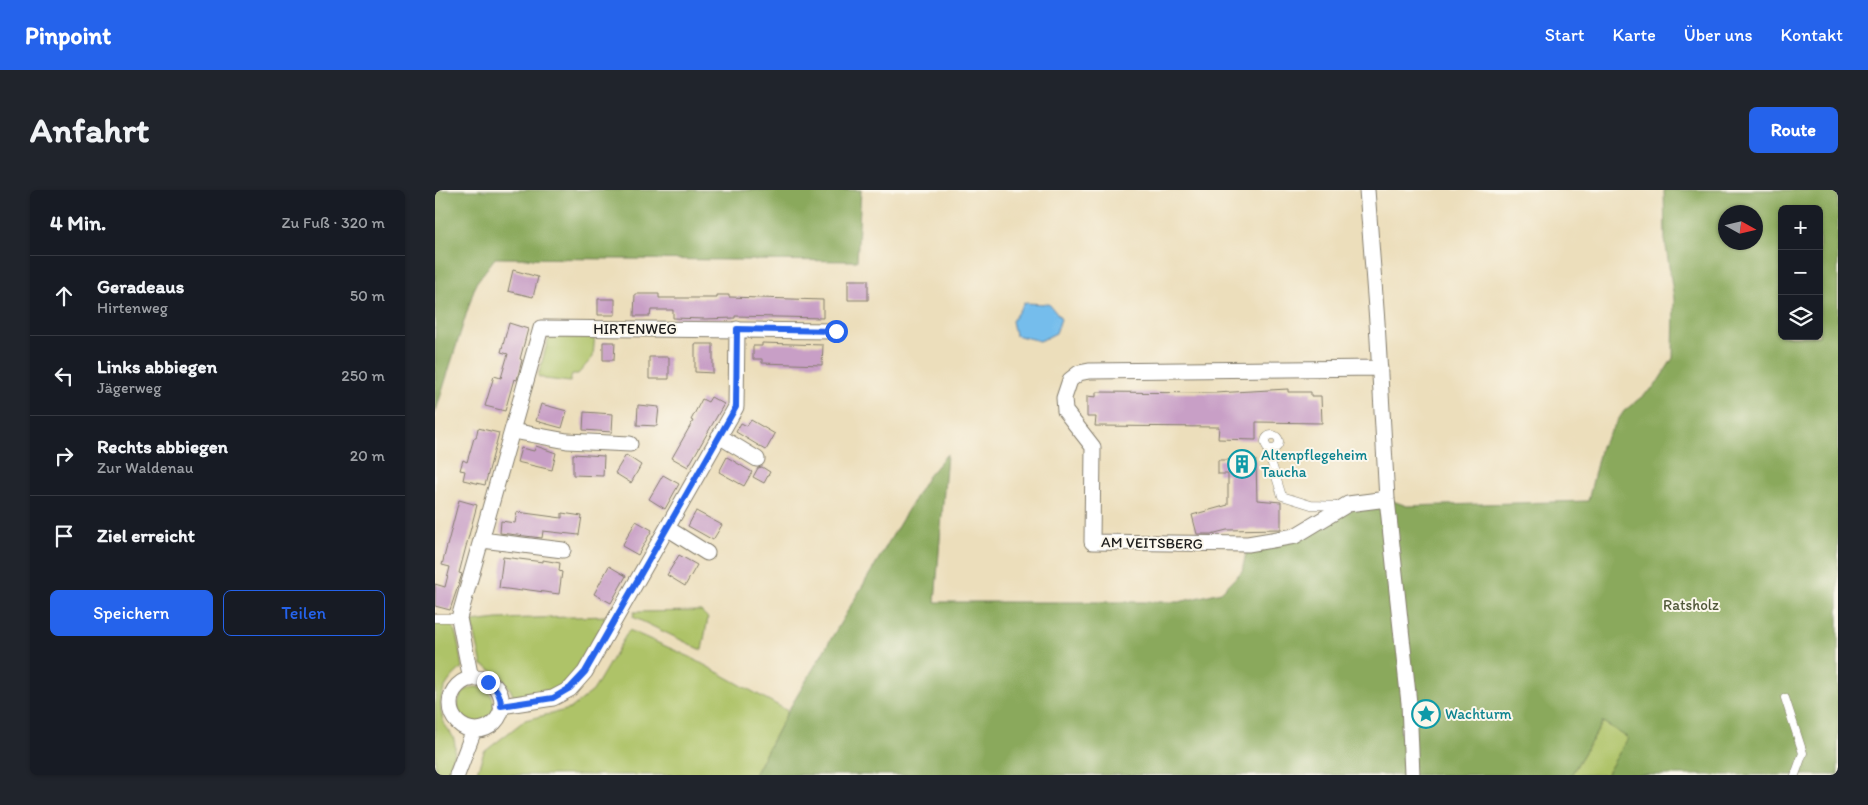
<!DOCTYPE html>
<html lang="de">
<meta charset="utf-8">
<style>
body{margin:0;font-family:Itim,sans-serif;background:#20242c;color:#f1f3f6}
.controls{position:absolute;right:15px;top:15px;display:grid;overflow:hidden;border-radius:8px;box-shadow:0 1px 4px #0004}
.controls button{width:45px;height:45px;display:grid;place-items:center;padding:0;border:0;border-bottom:1px solid #363941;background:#171b24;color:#f1f3f6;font:25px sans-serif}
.compass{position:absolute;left:1283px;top:15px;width:45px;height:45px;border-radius:50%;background:#171b24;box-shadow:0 1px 4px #0004;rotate:98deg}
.stop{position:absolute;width:15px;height:15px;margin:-11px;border:4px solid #2563eb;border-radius:50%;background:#fff}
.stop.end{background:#2563eb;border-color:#fff;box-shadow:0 1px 5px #0008}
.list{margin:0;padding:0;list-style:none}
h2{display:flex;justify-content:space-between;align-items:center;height:65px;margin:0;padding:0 20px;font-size:21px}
h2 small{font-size:16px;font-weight:400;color:#9ea1a6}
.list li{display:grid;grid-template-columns:32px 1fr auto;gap:15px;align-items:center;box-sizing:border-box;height:80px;padding:0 20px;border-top:1px solid #363941}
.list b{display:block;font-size:19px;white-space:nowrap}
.list p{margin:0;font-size:16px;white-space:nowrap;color:#9ea1a6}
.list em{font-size:16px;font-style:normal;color:#9ea1a6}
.actions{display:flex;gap:10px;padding:15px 20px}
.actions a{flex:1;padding:11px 0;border:1px solid #2563eb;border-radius:8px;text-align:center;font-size:18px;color:#2563eb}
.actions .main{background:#2563eb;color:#fff}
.icon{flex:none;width:28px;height:28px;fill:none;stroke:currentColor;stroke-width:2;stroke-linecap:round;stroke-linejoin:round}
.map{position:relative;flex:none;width:1403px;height:585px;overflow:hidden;border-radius:8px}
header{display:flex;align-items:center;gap:30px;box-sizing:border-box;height:70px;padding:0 25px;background:#2563eb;color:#fff}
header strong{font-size:24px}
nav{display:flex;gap:28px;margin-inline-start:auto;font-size:18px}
.intro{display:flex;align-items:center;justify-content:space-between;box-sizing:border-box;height:120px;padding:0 30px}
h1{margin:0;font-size:35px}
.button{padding:12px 22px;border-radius:8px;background:#2563eb;color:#fff;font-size:18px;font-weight:700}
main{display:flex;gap:30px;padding:0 30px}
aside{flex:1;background:#171b24;border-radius:8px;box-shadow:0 1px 4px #0004}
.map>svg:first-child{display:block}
.green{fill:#aec368;stroke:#657042}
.forest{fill:#8aa95c;stroke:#53623c;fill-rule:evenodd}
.water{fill:#74bdec;stroke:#486c84}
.building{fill:#c89fc6}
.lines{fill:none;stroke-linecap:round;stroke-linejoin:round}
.service-casing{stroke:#847d6c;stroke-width:9}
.minor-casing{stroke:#847d6c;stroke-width:17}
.service{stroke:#fff;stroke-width:8}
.minor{stroke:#fff;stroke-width:15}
.route{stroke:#2563eb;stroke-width:6}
.labels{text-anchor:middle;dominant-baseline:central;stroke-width:4;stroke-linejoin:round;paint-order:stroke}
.street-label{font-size:15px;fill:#1c1c1c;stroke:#fbf7ec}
.culture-label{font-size:15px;fill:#0d838f;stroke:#fbf7ec;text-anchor:start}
.park-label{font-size:15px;fill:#4f5637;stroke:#fbf7ec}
</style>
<header>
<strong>Pinpoint</strong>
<nav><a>Start</a><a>Karte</a><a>Über uns</a><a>Kontakt</a></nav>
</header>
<div class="intro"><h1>Anfahrt</h1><a class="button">Route</a></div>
<main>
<aside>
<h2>4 Min.<small>Zu Fuß · 320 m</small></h2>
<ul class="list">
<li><svg class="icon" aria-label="ahead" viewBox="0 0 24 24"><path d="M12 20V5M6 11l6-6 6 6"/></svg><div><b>Geradeaus</b><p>Hirtenweg</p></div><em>50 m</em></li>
<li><svg class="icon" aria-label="left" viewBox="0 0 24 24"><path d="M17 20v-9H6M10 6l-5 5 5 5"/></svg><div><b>Links abbiegen</b><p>Jägerweg</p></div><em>250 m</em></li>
<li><svg class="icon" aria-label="right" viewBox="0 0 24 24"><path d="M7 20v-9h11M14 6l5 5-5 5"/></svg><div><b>Rechts abbiegen</b><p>Zur Waldenau</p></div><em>20 m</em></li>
<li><svg class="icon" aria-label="arrive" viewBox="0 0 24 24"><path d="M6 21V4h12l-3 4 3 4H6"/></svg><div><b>Ziel erreicht</b></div></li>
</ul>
<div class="actions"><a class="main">Speichern</a><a>Teilen</a></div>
</aside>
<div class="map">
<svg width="1403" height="585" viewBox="0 0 1403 585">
<rect width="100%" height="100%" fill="#fbf7ec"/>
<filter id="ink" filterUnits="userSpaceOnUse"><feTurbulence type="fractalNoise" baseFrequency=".02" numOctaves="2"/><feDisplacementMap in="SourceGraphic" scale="10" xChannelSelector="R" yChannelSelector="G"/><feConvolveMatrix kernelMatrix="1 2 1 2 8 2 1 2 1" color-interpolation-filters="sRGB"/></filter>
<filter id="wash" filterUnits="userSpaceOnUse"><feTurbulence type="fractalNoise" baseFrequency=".0096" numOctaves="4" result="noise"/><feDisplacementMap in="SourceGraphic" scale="20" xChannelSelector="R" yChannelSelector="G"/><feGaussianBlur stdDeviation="1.12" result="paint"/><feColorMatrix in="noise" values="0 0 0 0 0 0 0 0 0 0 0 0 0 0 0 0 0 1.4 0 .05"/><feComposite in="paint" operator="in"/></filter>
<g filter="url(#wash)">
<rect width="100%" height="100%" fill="#ecdebb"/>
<!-- green -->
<path class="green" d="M 115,143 L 160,143 L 158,167 L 143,184 L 137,184 L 135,192 L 110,189 L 103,186 Z
M 266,421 L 273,428 L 267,460 L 198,427 L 199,422 Z
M 175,426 C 162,449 150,480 128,496 C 116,504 93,505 79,507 C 72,490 62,483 47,475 L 37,432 L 63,429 Z
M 0,431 C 5,431 12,430 16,434 C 23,442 25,467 27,478 C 8,493 0,511 10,535 C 15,542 19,546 20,555 C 21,564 15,576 12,585 L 0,585 Z
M 194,440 L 255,467 L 353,521 L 319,585 L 41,585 L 49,562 L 90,530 L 135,519 L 158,501 Z
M23 515a18 18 0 1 1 36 0a18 18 0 1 1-36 0Z
M 1168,532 L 1194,548 L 1171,585 L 1136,585 Z"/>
<!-- forest -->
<path class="forest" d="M 0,0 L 426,0 L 422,71 L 60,68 L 41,93 L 0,224 Z
M 1229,0 L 1403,0 L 1403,585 L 1171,585 L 1193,548 L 1168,532 L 1136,585 L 319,585 L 353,521 L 493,286 L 512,264 L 500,412 L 744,412 L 786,402 L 807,381 L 813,354 L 860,346 L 913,314 L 952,309 L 972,316 L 1153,311 L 1166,256 L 1189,221 L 1220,196 L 1238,168 L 1239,109 L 1230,50 ZM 1347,19 L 1384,19 L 1384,146 L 1347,146 ZM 1290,22 L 1320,22 L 1320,52 L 1290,52 Z"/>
<!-- water -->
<path class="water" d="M 589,113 L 614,114 L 626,129 L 621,143 L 605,151 L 580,145 L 577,131 Z"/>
<g id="blocks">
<!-- building -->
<path class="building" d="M 78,80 L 103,87 L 98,107 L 73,101 Z
M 413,90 L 433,90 L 433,110 L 413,110 Z
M 200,104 L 224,104 L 224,108 L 282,108 L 282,105 L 294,105 L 294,107 L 388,110 L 388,128 L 300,126 L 300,128 L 270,129 L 238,128 L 238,120 L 216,120 L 215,126 L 199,126 Z
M 163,109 L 180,109 L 180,125 L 163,125 Z
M 74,133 L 93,139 L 85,169 L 87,170 L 82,190 L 79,189 L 70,221 L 50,216 L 59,186 L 66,188 L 73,164 L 66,162 Z
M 168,152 L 180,152 L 179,170 L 168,170 Z
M 327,153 L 388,155 L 387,175 L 327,173 L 327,169 L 318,169 L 318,156 L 327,156 Z
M 260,154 L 278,154 L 278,183 L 260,182 Z
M 214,167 L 234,167 L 234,189 L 214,189 Z
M 853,199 L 853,202 L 876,202 L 876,206 L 886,206 L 887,233 L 821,232 L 821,250 L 783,249 L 784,237 L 660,236 L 661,227 L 652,227 L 652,206 L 661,207 L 661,202 L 780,203 Z
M 276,207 L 289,214 L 253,277 L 237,268 L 258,231 L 256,230 L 267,209 L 273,212 Z
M 106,214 L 132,221 L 127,238 L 101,231 Z
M 203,215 L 224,217 L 222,236 L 202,235 Z
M 149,222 L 178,224 L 177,242 L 148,240 Z
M 316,230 L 340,244 L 331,260 L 301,242 L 306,233 L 312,236 Z
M 43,238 L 64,243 L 50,295 L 28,290 L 30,281 L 25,280 L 28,270 L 32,272 L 39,248 L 41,248 Z
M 101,256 L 121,263 L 117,280 L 82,272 L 86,258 L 99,261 Z
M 138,264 L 169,266 L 168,286 L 138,285 Z
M 191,265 L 206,275 L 196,293 L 180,283 Z
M 292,267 L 317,282 L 309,296 L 284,282 Z
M 783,270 L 821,270 L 822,310 L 846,312 L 846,339 L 792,340 L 776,344 L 762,344 L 757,325 L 793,315 L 793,284 L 783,284 Z
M 327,277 L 335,282 L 329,293 L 318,287 L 323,278 Z
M 228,285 L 244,294 L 230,319 L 214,309 Z
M 24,310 L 42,315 L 24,383 L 27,384 L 15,420 L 0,416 L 0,394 L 10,397 L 15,377 L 7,375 Z
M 261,321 L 287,335 L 278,350 L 253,336 Z
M 82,322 L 127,328 L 127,323 L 147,326 L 144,345 L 108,341 L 107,348 L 65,343 L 66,331 L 80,333 Z
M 201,331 L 217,340 L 203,365 L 187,356 Z
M 244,365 L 262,375 L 250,396 L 232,385 Z
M 68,367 L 108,372 L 108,370 L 125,373 L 124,381 L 127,382 L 124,404 L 87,399 L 87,401 L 64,398 Z
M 174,376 L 191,386 L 176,413 L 159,404 Z"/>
</g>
</g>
<g filter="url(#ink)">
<use href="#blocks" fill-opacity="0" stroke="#847d6c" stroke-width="1"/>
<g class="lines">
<defs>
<path id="service" d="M830 252a7 7 0 1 1 14 0a7 7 0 1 1-14 0Z
M 831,255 L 847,306 L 876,315 L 905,316
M 0,428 L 24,428
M 1350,508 L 1368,563 L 1360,585"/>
<path id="minor" d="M 932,0 L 942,132 L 952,309 L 974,513 L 977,585
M 945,178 L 654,181 L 644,183 L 635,190 L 629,208 L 630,221 L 658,257 L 657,352 L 813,354 L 860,346 L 913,314 L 952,309
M 78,241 L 132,251 L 195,254
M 284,246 L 322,269
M 232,338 L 272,363
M 47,350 L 128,360
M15 514a26 26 0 1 1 52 0a26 26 0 1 1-52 0Z
M 36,489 L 24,428 L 106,138 L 401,141
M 66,516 L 118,508 L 135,499 L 150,482 L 301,217 L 302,139
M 22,585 L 39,540"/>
</defs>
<!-- service casing -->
<use href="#service" class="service-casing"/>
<!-- minor casing -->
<use href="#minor" class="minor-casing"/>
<!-- service -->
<use href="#service" class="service"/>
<!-- minor -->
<use href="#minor" class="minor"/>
</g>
</g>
<g class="lines" filter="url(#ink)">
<!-- route -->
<path class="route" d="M 53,492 C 62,498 66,505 66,516 L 118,508 L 135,498 L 150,482 L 301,217 L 302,139 L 401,141"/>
</g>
<!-- icons -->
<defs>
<symbol id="building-ring" viewBox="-11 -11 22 22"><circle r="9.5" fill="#fbf7ec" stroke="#0f9aa8" stroke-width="1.5"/><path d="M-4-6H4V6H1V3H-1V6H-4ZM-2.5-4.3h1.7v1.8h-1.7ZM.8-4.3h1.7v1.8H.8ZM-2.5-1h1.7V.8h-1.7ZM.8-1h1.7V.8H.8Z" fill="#0f9aa8"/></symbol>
<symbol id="sight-ring" viewBox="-11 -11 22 22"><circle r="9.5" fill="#fbf7ec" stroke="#0f9aa8" stroke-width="1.5"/><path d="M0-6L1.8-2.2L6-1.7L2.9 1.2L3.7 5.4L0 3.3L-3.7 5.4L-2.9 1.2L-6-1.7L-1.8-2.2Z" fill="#0f9aa8"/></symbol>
</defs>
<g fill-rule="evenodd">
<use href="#building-ring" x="791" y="258" width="32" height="32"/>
<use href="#sight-ring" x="975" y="508" width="32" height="32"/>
</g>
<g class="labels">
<!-- street labels -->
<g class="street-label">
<text x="200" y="139">HIRTENWEG</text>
<text transform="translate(717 353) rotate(1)">AM VEITSBERG</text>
</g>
<!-- culture labels -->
<g class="culture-label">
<text x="826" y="265">Altenpflegeheim<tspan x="826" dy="17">Taucha</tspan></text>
<text x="1010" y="524">Wachturm</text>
</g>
<!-- park labels -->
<g class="park-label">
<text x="1256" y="415">Ratsholz</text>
</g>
</g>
</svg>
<div class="controls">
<button>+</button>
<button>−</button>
<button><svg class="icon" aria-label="layers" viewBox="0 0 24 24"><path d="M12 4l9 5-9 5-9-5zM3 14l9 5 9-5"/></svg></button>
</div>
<svg class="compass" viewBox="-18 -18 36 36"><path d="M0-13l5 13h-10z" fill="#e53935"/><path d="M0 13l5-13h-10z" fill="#9ea1a6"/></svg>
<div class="stop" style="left:401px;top:141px"></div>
<div class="stop end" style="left:53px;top:492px"></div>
</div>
</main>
